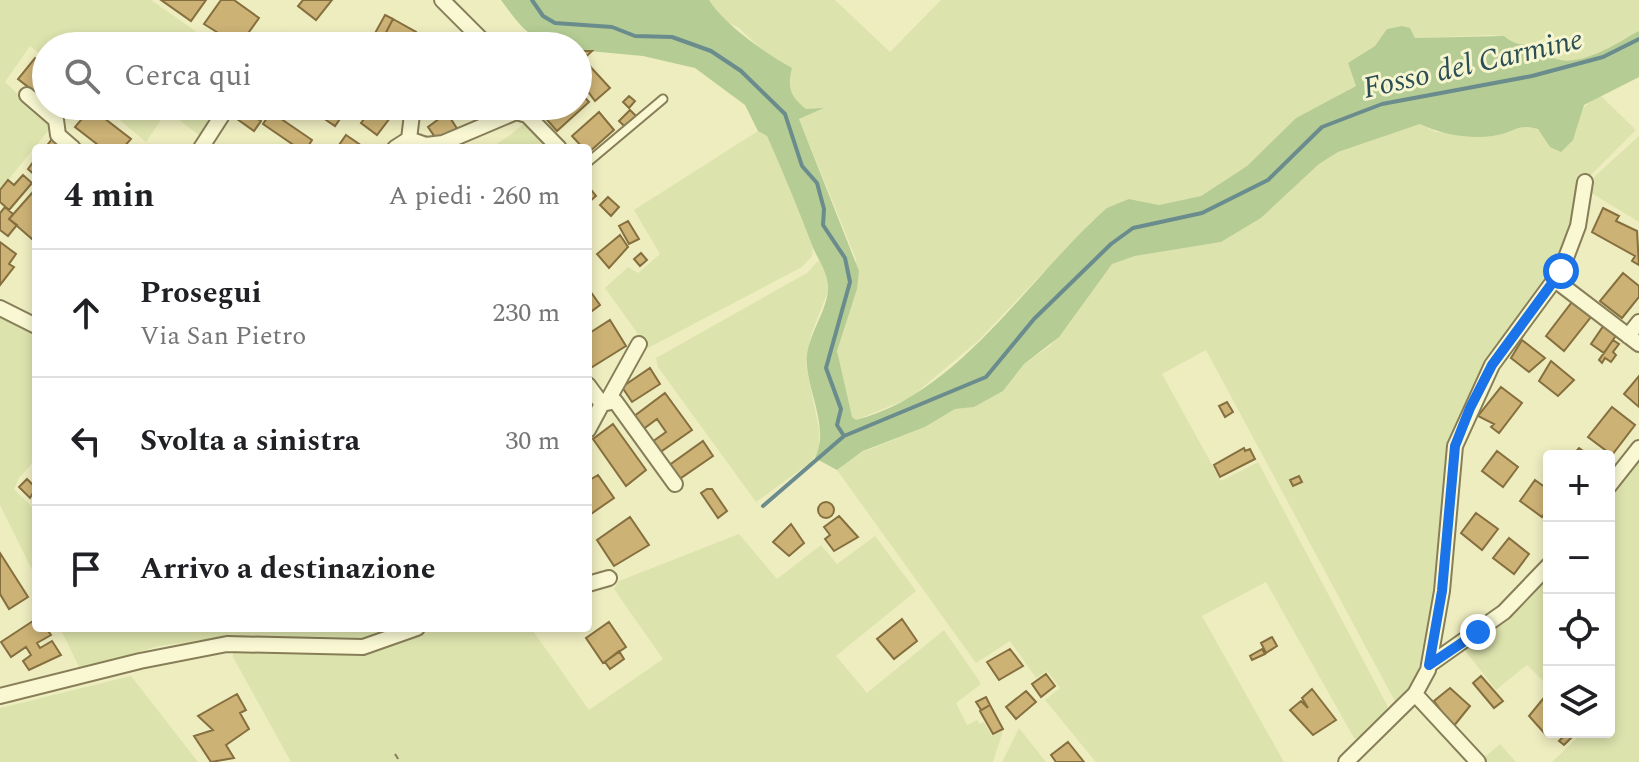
<!DOCTYPE html>
<html lang="it">
<meta charset="utf-8">
<style>
body{margin:0;font-family:Spectral,serif;background:#f2f2f2;color:#202124}
.controls{position:absolute;right:24px;bottom:24px;display:grid;overflow:hidden;border-radius:8px;box-shadow:0 4px 12px #0003}
.controls button{width:72px;height:72px;display:grid;place-items:center;padding:0;border:0;border-bottom:2px solid #e0e0e0;background:#fff;color:#202124;font:40px sans-serif}
.stop{position:absolute;width:24px;height:24px;margin:-18px;border:6px solid #1a73e8;border-radius:50%;background:#fff}
.stop.end{background:#1a73e8;border-color:#fff;box-shadow:0 2px 8px #0008}
.list{margin:0;padding:0;list-style:none}
h2{display:flex;justify-content:space-between;align-items:center;height:104px;margin:0;padding:0 32px;font-size:34px}
h2 small{font-size:26px;font-weight:400;color:#757577}
.list li{display:grid;grid-template-columns:52px 1fr auto;gap:24px;align-items:center;box-sizing:border-box;height:128px;padding:0 32px;border-top:2px solid #e0e0e0}
.list b{display:block;font-size:30px;white-space:nowrap}
.list p{margin:0;font-size:26px;white-space:nowrap;color:#757577}
.list em{font-size:26px;font-style:normal;color:#757577}
.icon{flex:none;width:44px;height:44px;fill:none;stroke:currentColor;stroke-width:2;stroke-linecap:round;stroke-linejoin:round}
.map{position:relative;flex:none;width:1639px;height:762px;overflow:hidden}
.search{position:absolute;background:#fff;box-shadow:0 4px 12px #0003;left:32px;top:32px;width:560px;height:88px;display:flex;align-items:center;gap:20px;box-sizing:border-box;padding:0 28px;border-radius:44px;color:#757577;font-size:30px}
.panel{position:absolute;background:#fff;box-shadow:0 4px 12px #0003;left:32px;top:144px;width:560px;height:488px;border-radius:8px}
.map>svg:first-child{display:block}
.farmland{fill:#dde3ad}
.green{fill:#b5cc94}
.lines{fill:none;stroke-linecap:round;stroke-linejoin:round}
.stream{stroke:#6a8c8d;stroke-width:4}
.building{fill:#ccb275;stroke:#866f3e;stroke-width:2}
.lane-casing{stroke:#877e58;stroke-width:11}
.street-casing{stroke:#877e58;stroke-width:18}
.path{stroke:#877e58;stroke-width:2;stroke-dasharray:6 4;stroke-linecap:butt}
.lane{stroke:#f9f8d3;stroke-width:7}
.street{stroke:#f9f8d3;stroke-width:14}
.route{stroke:#1a73e8;stroke-width:10}
.labels{text-anchor:middle;dominant-baseline:central;stroke-width:6;stroke-linejoin:round;paint-order:stroke}
.water-label{font-size:30px;font-style:italic;fill:#2b4d56;stroke:#f5f5cf}
</style>
<div class="map">
<svg width="1639" height="762" viewBox="0 0 1639 762">
<rect width="100%" height="100%" fill="#eeedc0"/>
<!-- farmland -->
<path class="farmland" d="M 0,0 L 151,0 L 217,46 L 46,46 L 46,59 L 30,46 L 5,82 L 52,126 L 0,190 Z
M 709,0 L 835,0 L 890,52 L 941,0 L 1639,0 L 1639,31 L 1589,58 L 1575,60 L 1553,60 L 1545,55 L 1562,45 L 1546,38 L 1524,47 L 1494,35 L 1415,38 L 1410,28 L 1348,63 L 1356,86 L 1296,118 L 1247,166 L 1201,196 L 1159,205 L 1129,199 L 1093,220 L 978,341 L 910,398 L 856,420 L 852,417 L 844,392 L 837,351 L 857,289 L 856,259 L 799,119 L 822,109 L 806,109 L 793,99 L 788,83 L 792,68 L 767,55 L 739,28 L 720,18 Z
M 1600,95 L 1636,130 L 1581,185 L 1571,234 L 1553,273 L 1496,347 L 1473,386 L 1453,436 L 1436,592 L 1425,642 L 1417,675 L 1398,707 L 1206,350 L 1162,374 L 1221,481 L 1258,462 L 1387,705 L 1388,714 L 1361,740 L 1354,738 L 1266,582 L 1202,616 L 1284,762 L 1096,762 L 1045,700 L 1060,688 L 1047,671 L 1036,678 L 1010,641 L 976,663 L 837,470 L 863,452 L 925,427 L 955,409 L 974,407 L 1003,391 L 1024,364 L 1050,346 L 1112,264 L 1135,256 L 1221,242 L 1261,218 L 1319,164 L 1338,152 L 1420,124 L 1436,132 L 1501,134 L 1525,125 L 1541,131 L 1550,147 L 1576,132 L 1581,109 Z
M 103,106 L 222,106 L 203,138 L 167,111 L 146,142 Z
M 526,122 L 551,148 L 491,148 L 510,135 Z
M 758,131 L 767,136 L 799,209 L 813,248 L 812,256 L 802,267 L 648,348 L 605,288 L 628,267 L 638,273 L 660,254 L 634,210 Z
M 1639,136 L 1639,222 L 1588,191 L 1595,176 Z
M 819,260 L 827,272 L 828,291 L 811,335 L 806,365 L 819,429 L 819,450 L 811,462 L 756,502 L 658,367 L 656,358 L 807,273 Z
M 0,315 L 36,332 L 36,459 L 19,478 L 14,489 L 36,511 L 36,578 L 0,505 Z
M 1639,456 L 1639,762 L 1552,762 L 1576,739 L 1575,732 L 1609,732 L 1609,493 Z
M 739,534 L 777,579 L 821,545 L 837,564 L 875,536 L 916,591 L 836,656 L 867,693 L 944,630 L 980,682 L 980,685 L 956,703 L 967,725 L 977,720 L 980,724 L 984,722 L 992,736 L 1003,731 L 993,762 L 291,762 L 233,657 L 233,653 L 240,649 L 355,652 L 423,628 L 531,628 L 589,710 L 663,659 L 614,589 L 619,581 Z
M 1549,569 L 1549,687 L 1527,665 L 1496,690 L 1463,648 Z
M 60,628 L 398,628 L 351,643 L 200,640 L 159,646 L 80,669 Z
M 131,676 L 198,762 L 0,762 L 0,708 Z
M 1019,728 L 1046,762 L 1002,762 Z
M 1500,744 L 1516,762 L 1479,762 Z"/>
<!-- green -->
<path class="green" d="M 501,0 L 709,0 C 724,24 766,54 792,68 C 787,88 790,96 806,109 L 824,108 L 799,119 L 859,271 L 857,289 L 837,351 L 852,417 L 856,420 C 960,394 1029,276 1107,208 L 1129,199 L 1159,205 L 1201,196 L 1247,166 L 1296,118 L 1356,86 L 1348,63 L 1375,46 L 1387,29 L 1402,26 L 1410,28 L 1415,38 L 1504,36 C 1525,54 1539,38 1566,37 L 1562,45 L 1546,55 C 1577,72 1612,45 1639,31 L 1639,77 L 1584,105 L 1573,140 L 1561,152 L 1550,147 L 1538,129 C 1520,124 1518,129 1502,134 C 1477,141 1442,135 1420,124 L 1338,152 L 1319,164 L 1261,218 L 1221,242 L 1135,256 L 1112,264 L 1059,337 L 1024,364 L 1003,391 L 974,407 L 955,409 L 925,427 L 863,451 L 837,470 L 815,458 C 829,430 810,396 807,367 C 804,339 825,317 828,291 C 829,272 818,261 812,245 C 798,208 783,172 767,136 L 758,131 L 745,105 L 695,68 L 643,56 L 578,50 L 578,46 C 535,46 525,33 501,0 Z"/>
<g class="lines">
<!-- stream -->
<path class="stream" d="M 532,0 L 543,16 L 555,23 L 612,27 L 635,36 L 672,37 L 711,51 L 741,71 L 785,114 L 802,166 L 817,183 L 824,209 L 823,225 L 845,258 L 850,282 L 826,368 L 841,409 L 837,425 L 844,436
M 763,506 L 844,436 L 986,377 L 1034,319 L 1111,244 L 1133,228 L 1202,213 L 1268,180 L 1322,127 L 1382,104 L 1532,76 L 1603,57 L 1639,39"/>
</g>
<!-- building -->
<path class="building" d="M 161,0 L 206,0 L 191,21 Z
M 221,0 L 234,0 L 259,18 L 239,46 L 204,24 Z
M 303,0 L 332,0 L 316,20 L 298,6 Z
M 385,15 L 393,19 L 379,46 L 368,46 Z
M 393,19 L 416,32 L 408,46 L 379,46 Z
M 287,33 L 306,46 L 256,46 L 264,35 L 278,45 Z
M 462,35 L 472,46 L 451,46 Z
M 312,38 L 321,44 L 319,46 L 307,44 Z
M 582,51 L 592,51 L 578,64 L 578,54 Z
M 35,58 L 46,66 L 46,101 L 18,79 Z
M 586,62 L 610,88 L 595,101 L 578,78 L 578,70 Z
M 578,90 L 589,102 L 557,131 L 540,112 L 547,106 L 578,106 Z
M 629,96 L 635,101 L 629,108 L 623,102 Z
M 244,106 L 259,106 L 252,116 L 261,121 L 254,131 L 237,119 Z
M 374,106 L 399,106 L 377,135 L 361,123 Z
M 421,106 L 438,106 L 440,108 L 430,116 Z
M 479,106 L 500,106 L 488,116 Z
M 335,107 L 344,113 L 335,126 L 326,120 Z
M 91,108 L 131,139 L 123,148 L 102,148 L 75,127 Z
M 630,110 L 638,118 L 626,128 L 619,121 Z
M 271,112 L 312,140 L 307,148 L 298,148 L 263,124 Z
M 599,112 L 614,130 L 588,153 L 588,148 L 583,148 L 572,136 Z
M 447,113 L 458,130 L 439,143 L 428,127 Z
M 346,135 L 365,148 L 337,148 Z
M 52,139 L 62,148 L 45,148 Z
M 36,158 L 36,176 L 28,169 Z
M 23,175 L 32,183 L 9,210 L 0,202 L 0,190 L 8,180 L 14,185 Z
M 588,186 L 596,196 L 588,203 Z
M 32,193 L 36,197 L 36,234 L 32,239 L 9,219 Z
M 608,197 L 619,207 L 611,216 L 600,205 Z
M 5,207 L 13,214 L 9,219 L 17,225 L 8,236 L 0,230 L 0,213 Z
M 1603,208 L 1619,216 L 1616,221 L 1637,231 L 1639,265 L 1632,261 L 1635,256 L 1592,232 Z
M 628,221 L 639,239 L 629,244 L 619,226 Z
M 620,235 L 628,247 L 609,268 L 597,254 Z
M 0,242 L 16,254 L 9,264 L 14,267 L 0,285 Z
M 641,253 L 647,260 L 640,266 L 634,259 Z
M 1623,273 L 1639,286 L 1639,297 L 1622,318 L 1600,301 Z
M 588,288 L 600,305 L 588,314 Z
M 1572,302 L 1591,317 L 1564,351 L 1546,336 Z
M 610,320 L 626,346 L 589,369 L 588,334 Z
M 1604,325 L 1617,334 L 1604,353 L 1591,344 Z
M 1522,340 L 1545,358 L 1529,372 L 1511,358 Z
M 1613,340 L 1619,344 L 1613,352 L 1616,355 L 1611,362 L 1605,358 L 1602,363 L 1599,360 Z
M 1551,361 L 1574,380 L 1558,396 L 1539,381 Z
M 650,368 L 660,384 L 632,402 L 622,387 Z
M 1639,376 L 1639,407 L 1624,394 Z
M 1501,387 L 1522,403 L 1499,433 L 1491,427 L 1494,424 L 1478,416 Z
M 665,393 L 692,430 L 659,453 L 652,442 L 666,432 L 657,419 L 642,430 L 633,417 Z
M 1227,402 L 1233,412 L 1225,417 L 1219,406 Z
M 1612,407 L 1635,425 L 1612,455 L 1588,437 Z
M 613,424 L 646,470 L 626,486 L 593,439 Z
M 703,441 L 713,456 L 678,480 L 668,466 Z
M 1244,448 L 1245,451 L 1250,449 L 1255,459 L 1220,477 L 1214,465 Z
M 1579,448 L 1590,456 L 1572,456 Z
M 1497,451 L 1518,467 L 1503,487 L 1482,471 Z
M 598,475 L 614,498 L 588,516 L 588,481 Z
M 1299,476 L 1302,482 L 1293,486 L 1290,480 Z
M 27,479 L 36,488 L 30,498 L 19,487 Z
M 1535,480 L 1549,490 L 1549,507 L 1542,517 L 1520,501 Z
M 707,489 L 712,489 L 727,511 L 718,518 L 701,493 Z
M818 510a8 8 0 1 1 16 0a8 8 0 1 1-16 0Z
M 1476,513 L 1498,529 L 1482,550 L 1461,533 Z
M 839,516 L 858,537 L 834,551 L 825,539 L 830,535 L 824,527 Z
M 630,517 L 649,545 L 614,566 L 597,540 Z
M 791,524 L 804,543 L 789,556 L 773,542 Z
M 1509,538 L 1529,554 L 1514,574 L 1493,558 Z
M 0,553 L 28,597 L 9,609 L 0,594 Z
M 36,619 L 36,628 L 46,628 L 51,635 L 37,643 L 40,648 L 52,641 L 61,655 L 29,670 L 23,661 L 31,655 L 26,647 L 11,657 L 1,642 Z
M 902,619 L 917,641 L 894,659 L 877,639 Z
M 609,622 L 626,647 L 603,663 L 586,638 Z
M 1272,637 L 1277,646 L 1266,653 L 1261,643 Z
M 1010,649 L 1023,666 L 999,680 L 987,662 Z
M 1262,649 L 1265,654 L 1252,660 L 1250,656 Z
M 619,651 L 624,659 L 610,669 L 605,662 Z
M 1046,674 L 1055,686 L 1041,697 L 1032,684 Z
M 1481,676 L 1503,701 L 1494,708 L 1473,683 Z
M 1450,688 L 1470,706 L 1453,727 L 1434,701 Z
M 1312,689 L 1336,720 L 1313,735 L 1290,710 L 1301,701 L 1308,708 L 1302,698 Z
M 1026,691 L 1036,702 L 1016,719 L 1006,707 Z
M 237,694 L 246,710 L 240,713 L 249,729 L 226,745 L 234,758 L 211,762 L 194,736 L 213,730 L 198,716 Z
M 1547,694 L 1549,732 L 1546,735 L 1529,716 Z
M 986,697 L 990,705 L 981,710 L 976,702 Z
M 990,705 L 1003,729 L 993,734 L 980,711 Z
M 1567,733 L 1572,737 L 1564,745 L 1559,741 Z
M 1068,742 L 1084,762 L 1056,762 L 1051,755 Z"/>
<g class="lines">
<defs>
<path id="lane" d="M 588,162 L 663,99"/>
<path id="street" d="M 442,0 L 488,46
M 331,44 L 333,46
M 27,95 L 56,120 L 58,135 L 73,148
M 409,139 L 426,145 L 443,143 L 516,112 L 527,115 L 559,148
M 201,148 L 228,106
M 395,148 L 409,139 L 413,106
M 1555,280 L 1639,344
M 0,308 L 36,326
M 1628,336 L 1639,322
M 588,385 L 602,404
M 608,400 L 639,344
M 588,430 L 602,404 L 615,401 L 675,484
M 1609,486 L 1639,448
M 588,584 L 609,578
M 1429,665 L 1504,612 L 1549,565
M 1415,694 L 1478,762
M 0,696 L 140,661 L 227,644 L 363,647 L 417,628
M 1346,762 L 1415,694 L 1428,670 L 1442,591 L 1455,446 L 1492,365 L 1561,271 L 1578,226 L 1585,182"/>
</defs>
<!-- lane casing -->
<use href="#lane" class="lane-casing"/>
<!-- street casing -->
<use href="#street" class="street-casing"/>
<!-- path -->
<path class="path" d="M 395,754 L 400,762"/>
<!-- lane -->
<use href="#lane" class="lane"/>
<!-- street -->
<use href="#street" class="street"/>
</g>
<g class="lines">
<!-- route -->
<path class="route" d="M 1478,632 L 1429,665 L 1442,591 L 1455,446 L 1470,408 L 1492,365 L 1561,271"/>
</g>
<g class="labels">
<!-- water labels -->
<g class="water-label">
<text transform="translate(1473 64) rotate(-13)">Fosso del Carmine</text>
</g>
</g>
</svg>
<div class="controls">
<button>+</button>
<button>−</button>
<button><svg class="icon" aria-label="locate" viewBox="0 0 24 24"><circle cx="12" cy="12" r="6"/><path d="M12 2v4M12 18v4M2 12h4M18 12h4"/></svg></button>
<button><svg class="icon" aria-label="layers" viewBox="0 0 24 24"><path d="M12 4l9 5-9 5-9-5zM3 14l9 5 9-5"/></svg></button>
</div>
<div class="stop" style="left:1561px;top:271px"></div>
<div class="stop end" style="left:1478px;top:632px"></div>
<div class="search"><svg class="icon" aria-label="search" viewBox="0 0 24 24"><circle cx="10" cy="10" r="6"/><path d="M15 15l6 6"/></svg>Cerca qui</div>
<section class="panel">
<h2>4 min<small>A piedi · 260 m</small></h2>
<ul class="list">
<li><svg class="icon" aria-label="ahead" viewBox="0 0 24 24"><path d="M12 20V5M6 11l6-6 6 6"/></svg><div><b>Prosegui</b><p>Via San Pietro</p></div><em>230 m</em></li>
<li><svg class="icon" aria-label="left" viewBox="0 0 24 24"><path d="M17 20v-9H6M10 6l-5 5 5 5"/></svg><div><b>Svolta a sinistra</b></div><em>30 m</em></li>
<li><svg class="icon" aria-label="arrive" viewBox="0 0 24 24"><path d="M6 21V4h12l-3 4 3 4H6"/></svg><div><b>Arrivo a destinazione</b></div></li>
</ul>
</section>
</div>
